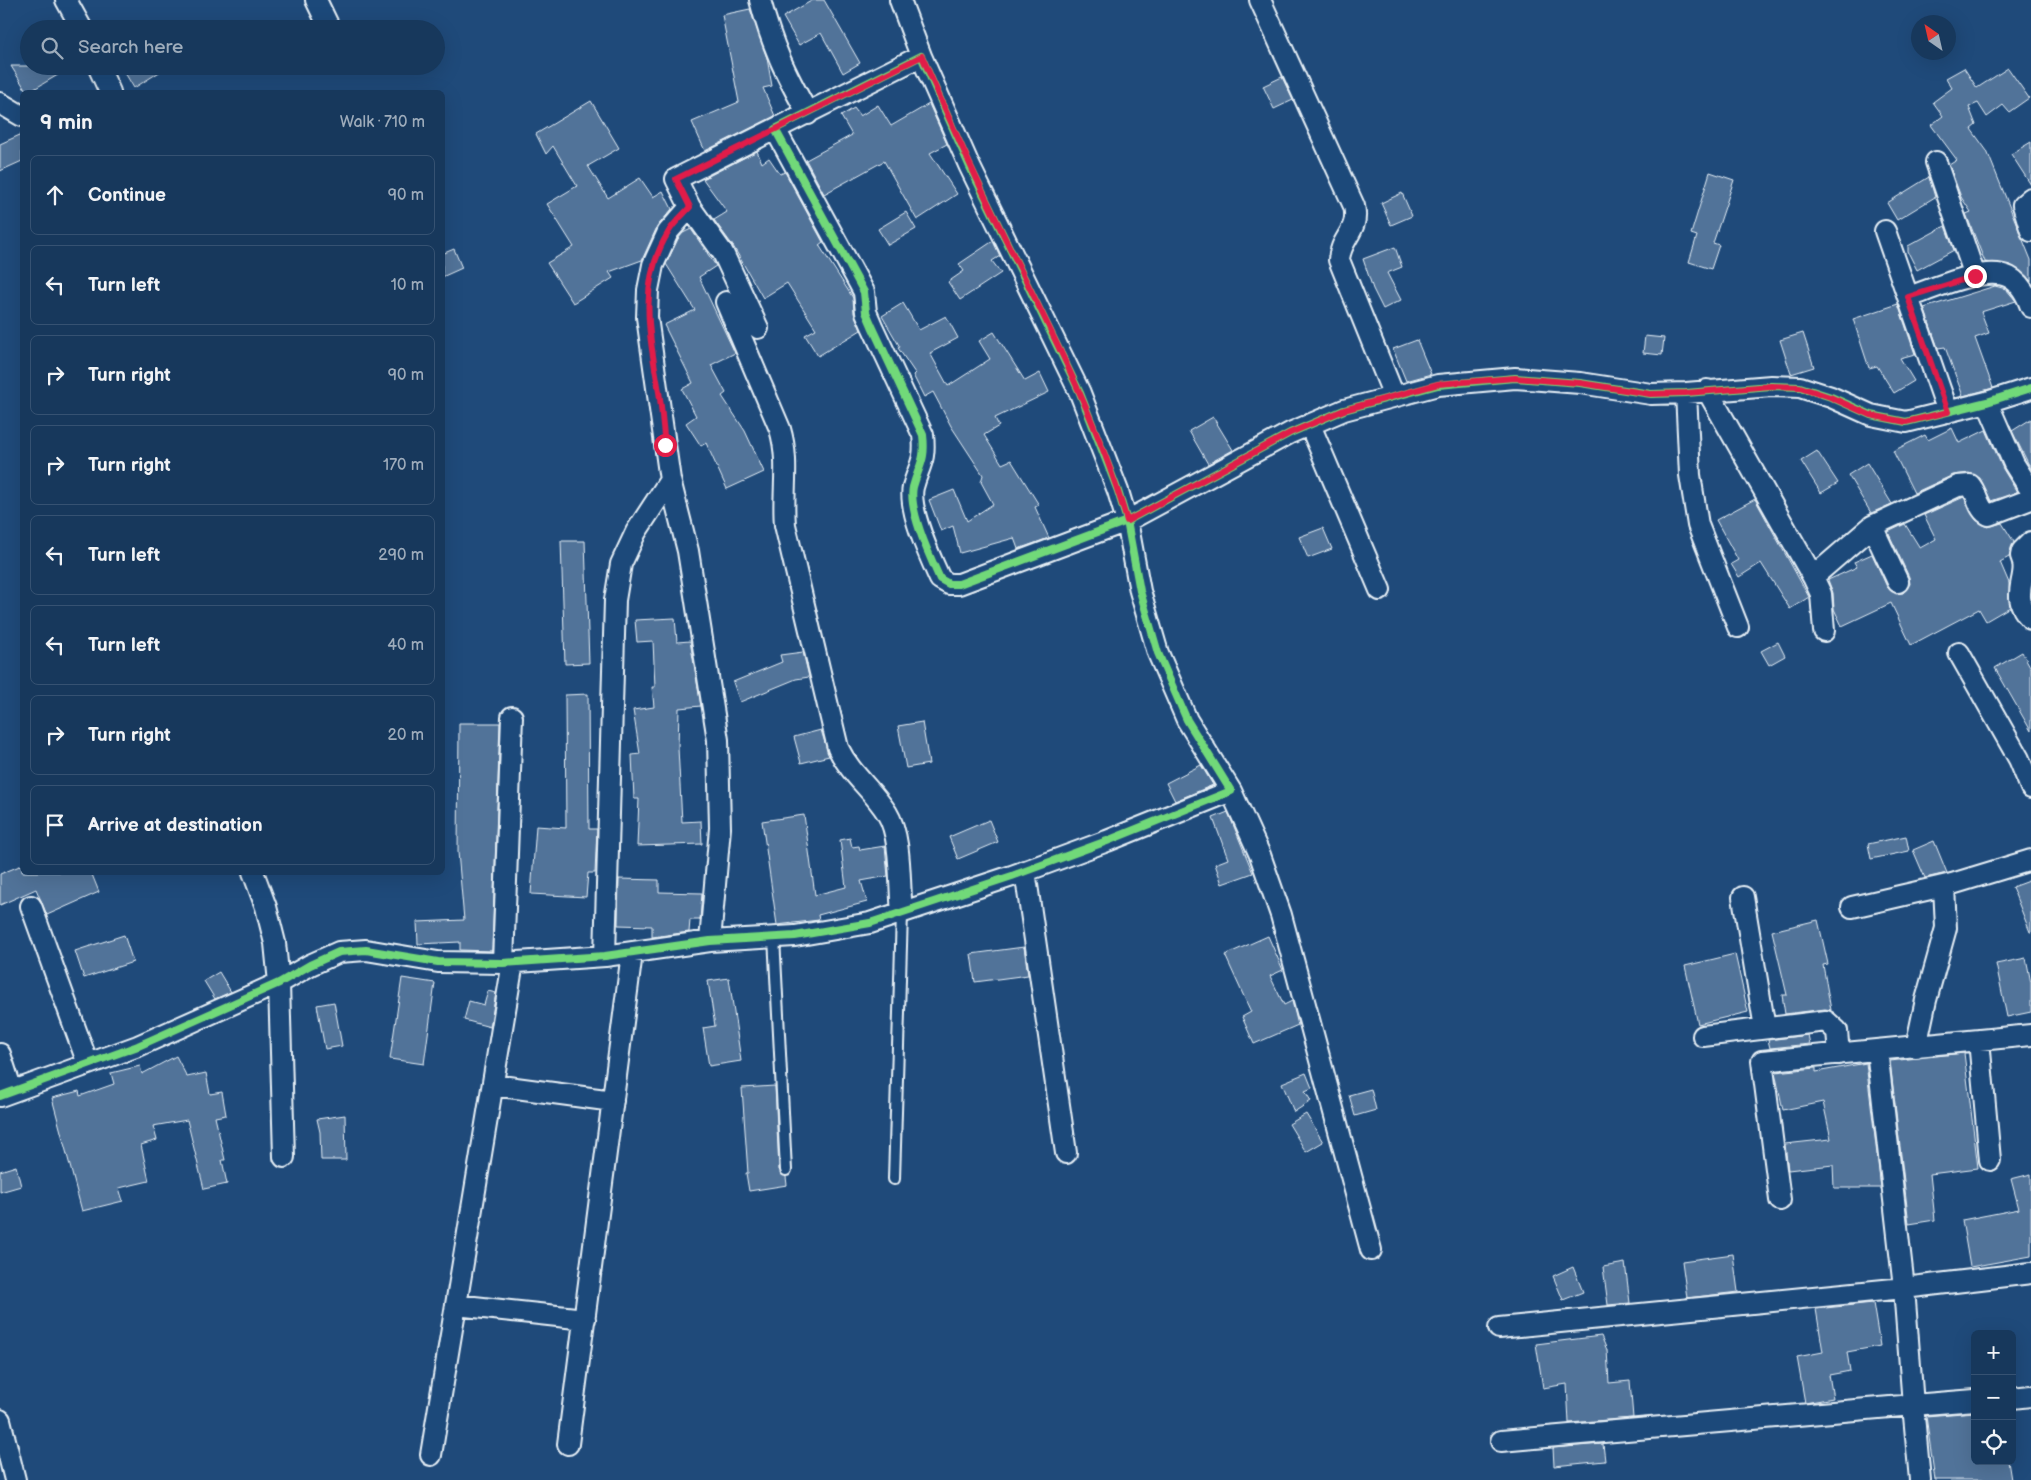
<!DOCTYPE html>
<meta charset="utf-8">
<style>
body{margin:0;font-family:"Balsamiq Sans",sans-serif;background:#203f62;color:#f1f3f6}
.controls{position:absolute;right:15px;bottom:15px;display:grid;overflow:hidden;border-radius:8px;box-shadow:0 5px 20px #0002}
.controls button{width:45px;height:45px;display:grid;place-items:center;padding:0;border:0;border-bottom:1px solid #365272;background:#17385c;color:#f1f3f6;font:25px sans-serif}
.compass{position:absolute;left:1911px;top:15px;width:45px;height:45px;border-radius:50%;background:#17385c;box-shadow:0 5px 20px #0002;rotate:326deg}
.stop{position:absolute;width:15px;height:15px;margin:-11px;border:4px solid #e11d48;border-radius:50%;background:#fff}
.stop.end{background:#e11d48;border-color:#fff;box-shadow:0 1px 5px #0008}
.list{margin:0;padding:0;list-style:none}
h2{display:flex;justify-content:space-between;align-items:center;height:65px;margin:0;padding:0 20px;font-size:21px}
h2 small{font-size:16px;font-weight:400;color:#9eacbb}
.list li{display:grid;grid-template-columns:32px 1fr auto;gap:15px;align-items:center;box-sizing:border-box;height:80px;margin:0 10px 10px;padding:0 10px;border:1px solid #365272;border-radius:8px}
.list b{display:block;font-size:19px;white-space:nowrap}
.list em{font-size:16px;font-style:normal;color:#9eacbb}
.icon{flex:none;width:28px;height:28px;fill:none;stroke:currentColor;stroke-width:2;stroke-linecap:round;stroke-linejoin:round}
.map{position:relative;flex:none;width:2031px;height:1480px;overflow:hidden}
.search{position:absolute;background:#17385c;box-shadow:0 5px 20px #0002;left:20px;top:20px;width:425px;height:55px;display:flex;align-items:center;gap:12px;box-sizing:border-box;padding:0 18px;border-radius:28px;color:#9eacbb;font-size:19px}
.panel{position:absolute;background:#17385c;box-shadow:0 5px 20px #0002;left:20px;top:90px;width:425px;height:785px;border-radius:8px}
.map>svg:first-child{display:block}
.building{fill:#517399;stroke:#e8f1f8}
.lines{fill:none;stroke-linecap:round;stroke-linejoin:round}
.lane-casing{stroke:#e8f1f8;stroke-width:14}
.street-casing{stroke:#e8f1f8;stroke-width:24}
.lane{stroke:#1f4a7a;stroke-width:10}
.street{stroke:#1f4a7a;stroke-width:20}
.cycleway-casing{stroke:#1f4a7a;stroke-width:11}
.cycleway{stroke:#71d979;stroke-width:8}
.route{stroke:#e11d48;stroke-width:6}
</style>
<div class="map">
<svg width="2031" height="1480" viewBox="0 0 2031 1480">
<rect width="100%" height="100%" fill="#1f4a7a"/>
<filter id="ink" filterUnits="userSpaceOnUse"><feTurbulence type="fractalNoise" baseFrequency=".02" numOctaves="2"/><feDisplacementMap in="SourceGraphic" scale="10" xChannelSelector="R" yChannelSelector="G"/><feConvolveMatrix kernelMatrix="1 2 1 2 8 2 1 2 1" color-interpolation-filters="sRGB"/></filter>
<g filter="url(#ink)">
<!-- building -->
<path class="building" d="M 813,0 L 824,0 L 860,63 L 843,73 L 821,33 L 799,45 L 783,17 Z
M 750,9 L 767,58 L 772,86 L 763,88 L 775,116 L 705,151 L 692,122 L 739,102 L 722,15 Z
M 11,66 L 73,66 L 29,92 L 27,92 Z
M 121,66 L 169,66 L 134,88 Z
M 1964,68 L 1977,88 L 2008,68 L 2029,98 L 2009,112 L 2003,105 L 1987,117 L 1978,103 L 1969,107 L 1976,125 L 1971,129 L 1987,151 L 2031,260 L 2031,281 L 2012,266 L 1985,262 L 1966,214 L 1971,212 L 1961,197 L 1949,165 L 1957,160 L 1931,125 L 1943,116 L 1933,102 L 1952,88 L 1946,78 Z
M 1282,77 L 1293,100 L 1274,109 L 1263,86 Z
M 591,101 L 619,148 L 588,166 L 608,198 L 640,178 L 653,197 L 663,191 L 672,209 L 657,227 L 642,260 L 609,272 L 613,278 L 573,303 L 547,263 L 574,247 L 547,204 L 577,186 L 553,146 L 546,154 L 536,134 Z
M 929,104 L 947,144 L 930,153 L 957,194 L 917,220 L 884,161 L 824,194 L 806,160 L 852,135 L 841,116 L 854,108 L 860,116 L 878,105 L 891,126 Z
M 22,134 L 22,161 L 0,171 L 0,144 Z
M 2031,142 L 2031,185 L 2011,154 Z
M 757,151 L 762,163 L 769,158 L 780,174 L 785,172 L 823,242 L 819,245 L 853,298 L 854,313 L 861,330 L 818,356 L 805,335 L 816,329 L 787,283 L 763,298 L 733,246 L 714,220 L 727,212 L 703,179 Z
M 1710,172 L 1734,180 L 1713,243 L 1719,245 L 1711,269 L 1689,262 L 1697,236 L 1691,234 Z
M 1929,177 L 1935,197 L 1897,220 L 1887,203 Z
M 1402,193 L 1412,216 L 1391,225 L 1381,203 Z
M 906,212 L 916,229 L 888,245 L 878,229 Z
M 1945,226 L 1954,250 L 1917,270 L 1908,252 L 1908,246 Z
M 691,229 L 716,266 L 699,277 L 735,353 L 711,365 L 726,393 L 722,396 L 745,431 L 764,472 L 727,489 L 706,443 L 701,446 L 686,423 L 696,416 L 682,389 L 693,383 L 664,325 L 695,310 L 666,264 L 678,239 L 683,233 Z
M 993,241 L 1000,256 L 992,261 L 1001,273 L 960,300 L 948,282 L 964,271 L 959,264 Z
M 1395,247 L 1402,267 L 1387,273 L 1401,300 L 1383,309 L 1373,289 L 1363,259 Z
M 454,249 L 462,268 L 442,277 L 442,254 Z
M 1995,286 L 2006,289 L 2016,301 L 1981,312 L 1989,333 L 1975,338 L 1993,388 L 1963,396 L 1945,347 L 1938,348 L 1924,308 Z
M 903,303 L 919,330 L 946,316 L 958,338 L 930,353 L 948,386 L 990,359 L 979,341 L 994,332 L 1025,381 L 1040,373 L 1049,392 L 995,418 L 999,426 L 984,435 L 1002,464 L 1011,460 L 1039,505 L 1035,507 L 1049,538 L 1018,549 L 1014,538 L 960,553 L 953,526 L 941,531 L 929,500 L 954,490 L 967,521 L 993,504 L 981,482 L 983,475 L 951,426 L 933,392 L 924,397 L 913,375 L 915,373 L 898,348 L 900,347 L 882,316 Z
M 1898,304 L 1915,354 L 1900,358 L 1914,381 L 1894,393 L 1877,366 L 1869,368 L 1853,319 Z
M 1803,333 L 1814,367 L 1791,374 L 1780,340 Z
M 1645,336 L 1664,338 L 1662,355 L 1643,353 Z
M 1417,340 L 1431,374 L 1406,381 L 1393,349 Z
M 1213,417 L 1233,450 L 1208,464 L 1189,431 Z
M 2031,419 L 2031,469 L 2012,431 Z
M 1952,428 L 1959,443 L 1986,430 L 2003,469 L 2017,492 L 1991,501 L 1980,478 L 1969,473 L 1953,475 L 1914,493 L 1893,451 L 1925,435 L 1928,440 Z
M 1817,451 L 1838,483 L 1821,493 L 1801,461 Z
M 1867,463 L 1892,504 L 1871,513 L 1848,475 Z
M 1964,497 L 1976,520 L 1988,527 L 2002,523 L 2014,542 L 2009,557 L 2000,562 L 2009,583 L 2010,607 L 1986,621 L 1979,609 L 1911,645 L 1891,603 L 1842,626 L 1834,609 L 1833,593 L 1828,580 L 1857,567 L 1854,562 L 1872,554 L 1887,587 L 1896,594 L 1903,593 L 1910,584 L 1909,577 L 1888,532 L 1905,524 L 1920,548 L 1936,539 L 1924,515 Z
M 1755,499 L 1809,597 L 1790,609 L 1761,563 L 1739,577 L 1731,564 L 1738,560 L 1716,520 Z
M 1323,528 L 1332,549 L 1308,558 L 1299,537 Z
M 561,541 L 585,541 L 589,663 L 565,664 Z
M 675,618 L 677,642 L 690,641 L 701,706 L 679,708 L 678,748 L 682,822 L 701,821 L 702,844 L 637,846 L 639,799 L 634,799 L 632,755 L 640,754 L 633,710 L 654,707 L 652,687 L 655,687 L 653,641 L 637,642 L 635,620 Z
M 1778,642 L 1785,656 L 1769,665 L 1761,651 Z
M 803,652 L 809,677 L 796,679 L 740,702 L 733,682 L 782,662 L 780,655 Z
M 2022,652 L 2031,668 L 2031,731 L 1995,668 Z
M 588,694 L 589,829 L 597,829 L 595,873 L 588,873 L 586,897 L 531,894 L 536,826 L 566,828 L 565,695 Z
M 922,722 L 929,764 L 906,768 L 898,726 Z
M 459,723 L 500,723 L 492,951 L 460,950 L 460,942 L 418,944 L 417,922 L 464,920 L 458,852 Z
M 821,730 L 829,756 L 801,763 L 794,737 Z
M 1201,765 L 1213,785 L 1175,801 L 1166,783 Z
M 1228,812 L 1253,873 L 1222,884 L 1215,864 L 1228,859 L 1213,818 Z
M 804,815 L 815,895 L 846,887 L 840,840 L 850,838 L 852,847 L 859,846 L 860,850 L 885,846 L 888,876 L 861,881 L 867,902 L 818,915 L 819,920 L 777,925 L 762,821 Z
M 989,820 L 998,842 L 958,859 L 949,837 Z
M 1906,836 L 1909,851 L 1871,859 L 1868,844 Z
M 1934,841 L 1947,873 L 1925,878 L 1913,850 Z
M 22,865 L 22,872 L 91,872 L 99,892 L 47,915 L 36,889 L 0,905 L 0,874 Z
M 619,879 L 659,880 L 659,892 L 702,893 L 700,920 L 690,920 L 689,932 L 652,937 L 652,926 L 618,925 Z
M 2031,880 L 2031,932 L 2030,932 L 2012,887 Z
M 1818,920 L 1828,964 L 1823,965 L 1831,1010 L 1825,1009 L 1785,1014 L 1782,995 L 1787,995 L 1772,931 Z
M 124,935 L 133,962 L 84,978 L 75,951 Z
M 1268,936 L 1283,970 L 1270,976 L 1284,1005 L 1292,1001 L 1298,1025 L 1254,1044 L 1242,1017 L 1251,1012 L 1225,955 Z
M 1024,947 L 1028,975 L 975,982 L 971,954 Z
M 1735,954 L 1748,1012 L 1698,1024 L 1685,966 Z
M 2026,958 L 2031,983 L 2031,1012 L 2007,1017 L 1996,964 Z
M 219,972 L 231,992 L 215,999 L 204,981 Z
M 402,978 L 435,983 L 424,1064 L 390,1059 Z
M 729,978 L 741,1061 L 709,1066 L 703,1028 L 715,1026 L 708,981 Z
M 488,991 L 496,993 L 490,1027 L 464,1020 L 469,1001 L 484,1005 Z
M 334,1002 L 342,1046 L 325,1049 L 317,1005 Z
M 1808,1035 L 1810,1044 L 1770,1048 L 1768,1040 Z
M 1964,1053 L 1978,1168 L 1930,1174 L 1935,1220 L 1909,1224 L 1890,1061 Z
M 176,1056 L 187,1077 L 206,1073 L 210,1094 L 222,1092 L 226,1115 L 215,1117 L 225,1160 L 222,1160 L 227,1184 L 204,1189 L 187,1120 L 153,1126 L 157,1140 L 141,1145 L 149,1181 L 119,1188 L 123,1201 L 82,1211 L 52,1098 L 79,1091 L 80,1096 L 114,1084 L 111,1073 L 140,1066 L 142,1074 Z
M 1866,1063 L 1881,1188 L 1834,1188 L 1833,1165 L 1788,1170 L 1785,1144 L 1831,1139 L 1823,1102 L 1783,1110 L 1775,1072 L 1816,1068 L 1816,1072 Z
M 1306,1073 L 1312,1088 L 1305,1091 L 1311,1101 L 1294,1112 L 1282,1083 Z
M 775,1086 L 779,1170 L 786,1177 L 787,1185 L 749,1191 L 746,1173 L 748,1173 L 742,1088 Z
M 1371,1089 L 1376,1110 L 1355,1116 L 1349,1095 Z
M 1306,1114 L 1323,1142 L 1306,1152 L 1289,1124 Z
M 345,1115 L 346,1160 L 321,1160 L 320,1132 L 317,1119 Z
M 16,1166 L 21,1186 L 0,1192 L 0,1171 Z
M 2031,1174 L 2031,1256 L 1970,1267 L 1962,1220 L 2019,1209 L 2011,1179 Z
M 1733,1254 L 1738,1292 L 1687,1298 L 1682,1261 Z
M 1625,1263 L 1630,1303 L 1608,1305 L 1603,1267 Z
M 1573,1267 L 1583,1292 L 1563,1300 L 1553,1276 Z
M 1873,1303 L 1880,1346 L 1847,1352 L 1850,1371 L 1829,1375 L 1833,1398 L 1805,1403 L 1797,1357 L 1823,1352 L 1816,1309 Z
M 1601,1336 L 1607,1350 L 1609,1383 L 1630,1381 L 1633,1418 L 1569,1423 L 1567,1384 L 1543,1388 L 1536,1344 Z
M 1975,1412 L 1975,1461 L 2008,1461 L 2011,1480 L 1935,1480 L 1926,1416 Z
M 1603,1444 L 1605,1461 L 1554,1466 L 1553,1448 Z"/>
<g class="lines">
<defs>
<path id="lane" d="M 774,937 L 786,1170
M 894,1179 L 902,913"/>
<path id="street" d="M 66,0 L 82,29
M 316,0 L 330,29
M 760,0 C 772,46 785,73 808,114
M 900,0 L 921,56
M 1260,0 L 1354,206 C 1360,231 1340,238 1339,260 L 1394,396
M 98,66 L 110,92
M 0,103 L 22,116
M 1936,162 L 1975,276
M 2031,198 L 2023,205 L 2031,231
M 690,207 L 723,253 L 758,328
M 1885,231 L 1948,412
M 1909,297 C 1932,289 1985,265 2009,277 C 2021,283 2027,296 2031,307
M 726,302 L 780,429 C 790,463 782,491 785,525 L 838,748 C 851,775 872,789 887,813 C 902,837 899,885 902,913
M 1707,390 L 1813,577 L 1872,526 L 1958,486 L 1970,485 C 1979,495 1977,509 1989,515 L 2031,499
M 1686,393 L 1690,475 L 1698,525 L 1738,627
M 1987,402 L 2014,464 L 2031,491
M 1310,425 L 1380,590
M 1872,526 L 1898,582
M 2031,542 L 2022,551 L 2021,556 C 2031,577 2007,595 2031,619
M 1813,577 L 1821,594 L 1824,631
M 1959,653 L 2019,759 L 2031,788
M 1231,791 L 1260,855 L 1281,915 L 1371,1250
M 1025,871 L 1066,1153
M 253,872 L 266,907 L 275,943 L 279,983 L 284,1157
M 1743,897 L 1765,1028
M 31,906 L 88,1064
M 1852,907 L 1952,884 L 2031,860
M 710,941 L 720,828 L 718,740 L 688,551 L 670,480 L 647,317 L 648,290 L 653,265 L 668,232 L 690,207 L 676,179 L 775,129
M 605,956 L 615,600 L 621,564 L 636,532 L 670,480
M 503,963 L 512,717
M 1703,1036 L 1826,1021 L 1837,1031 L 1839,1054
M 1979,1040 L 1990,1160
M 1916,1047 L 1926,1000 L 1946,928 L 1944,886
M 1877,1050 L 1904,1288 L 2031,1273
M 0,1054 L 12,1091
M 493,1085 L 613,1101
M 0,1096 L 138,1046 L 279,983 L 310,965 L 339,952 L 366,950 L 438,962 L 503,963 L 605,956 L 710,941 L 795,936 L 870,923 L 1012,876 L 1107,841 L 1231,791 L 1187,720 L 1158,653 L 1140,591 L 1127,521 L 1118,491 L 1080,393 L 969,165 L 921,56 L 775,129 L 864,292 L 866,312 L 872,326 L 923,435 C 926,461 919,465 913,487 C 908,510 930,557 940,579 L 949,584 L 959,584 L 1127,521 L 1290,433 L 1344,410 L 1438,385 L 1515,378 L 1580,383 L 1651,394 L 1686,393 L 1771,386 L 1800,387 L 1831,397 L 1871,415 L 1906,422 L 1987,402 L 2031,388
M 1780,1200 L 1762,1061 L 2031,1035
M 456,1305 L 585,1319
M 1499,1328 L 1904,1288 L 1913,1405 L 1975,1400
M 2012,1398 L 2031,1396
M 0,1420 L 15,1480
M 1501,1441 L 1913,1405 L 1920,1480
M 568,1444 L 632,953
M 431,1455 L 513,962"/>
</defs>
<!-- lane casing -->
<use href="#lane" class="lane-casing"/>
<!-- street casing -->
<use href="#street" class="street-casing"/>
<!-- lane -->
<use href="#lane" class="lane"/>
<!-- street -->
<use href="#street" class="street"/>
<defs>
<path id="cycleway" d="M 0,1096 L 138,1046 L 279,983 L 310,965 L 339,952 L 366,950 L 438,962 L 503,963 L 605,956 L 710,941 L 795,936 L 870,923 L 1012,876 L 1107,841 L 1231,791 L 1187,720 L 1158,653 L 1140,591 L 1127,521 L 1118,491 L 1080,393 L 969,165 L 921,56 L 775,129 L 864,292 L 866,312 L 872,326 L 923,435 C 926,461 919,465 913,487 C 908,510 930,557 940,579 L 949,584 L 959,584 L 1127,521 L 1290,433 L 1344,410 L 1438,385 L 1515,378 L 1580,383 L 1651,394 L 1686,393 L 1771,386 L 1800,387 L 1831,397 L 1871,415 L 1906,422 L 1987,402 L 2031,388"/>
</defs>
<!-- cycleway casing -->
<use href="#cycleway" class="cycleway-casing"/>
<!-- cycleway -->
<use href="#cycleway" class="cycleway"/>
</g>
</g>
<g class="lines" filter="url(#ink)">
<!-- route -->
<path class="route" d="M 665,445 C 663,428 662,410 659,392 C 650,337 637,284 668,233 C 673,223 683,215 690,207 L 676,179 L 922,56 C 949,119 977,181 1007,242 C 1052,333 1099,423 1127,521 L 1290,433 L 1344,410 L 1438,384 L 1515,378 L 1580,383 L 1650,394 L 1686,393 L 1771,386 L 1800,387 L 1830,397 L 1870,415 L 1906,422 L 1948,412 L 1908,297 L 1975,276"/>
</g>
</svg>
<div class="controls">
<button>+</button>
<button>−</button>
<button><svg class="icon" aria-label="locate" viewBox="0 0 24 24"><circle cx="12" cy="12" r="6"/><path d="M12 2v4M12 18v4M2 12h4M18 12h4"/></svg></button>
</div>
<svg class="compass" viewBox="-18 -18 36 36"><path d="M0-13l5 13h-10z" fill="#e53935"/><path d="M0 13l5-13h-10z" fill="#9eacbb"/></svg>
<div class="stop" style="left:665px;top:445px"></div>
<div class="stop end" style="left:1975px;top:276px"></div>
<div class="search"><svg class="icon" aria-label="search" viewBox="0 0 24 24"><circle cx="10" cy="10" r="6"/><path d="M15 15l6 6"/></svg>Search here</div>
<section class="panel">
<h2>9 min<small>Walk · 710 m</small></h2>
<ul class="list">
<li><svg class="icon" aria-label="ahead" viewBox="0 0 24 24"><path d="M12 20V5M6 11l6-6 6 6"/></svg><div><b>Continue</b></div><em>90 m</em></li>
<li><svg class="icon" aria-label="left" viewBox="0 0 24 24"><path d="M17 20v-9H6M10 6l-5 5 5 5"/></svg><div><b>Turn left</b></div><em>10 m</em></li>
<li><svg class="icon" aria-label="right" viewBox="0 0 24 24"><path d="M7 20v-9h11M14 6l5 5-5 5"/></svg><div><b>Turn right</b></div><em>90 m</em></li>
<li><svg class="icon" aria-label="right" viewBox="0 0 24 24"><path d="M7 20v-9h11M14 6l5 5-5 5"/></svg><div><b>Turn right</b></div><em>170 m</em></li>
<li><svg class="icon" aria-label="left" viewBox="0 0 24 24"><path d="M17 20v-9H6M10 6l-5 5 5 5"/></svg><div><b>Turn left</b></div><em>290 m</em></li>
<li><svg class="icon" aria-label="left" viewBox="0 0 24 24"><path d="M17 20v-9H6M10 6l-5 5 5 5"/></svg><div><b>Turn left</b></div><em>40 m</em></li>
<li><svg class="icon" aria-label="right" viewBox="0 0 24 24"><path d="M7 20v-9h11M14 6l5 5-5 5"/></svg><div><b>Turn right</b></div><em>20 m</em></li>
<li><svg class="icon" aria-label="arrive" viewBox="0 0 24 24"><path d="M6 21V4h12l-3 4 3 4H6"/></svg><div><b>Arrive at destination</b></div></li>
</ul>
</section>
</div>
